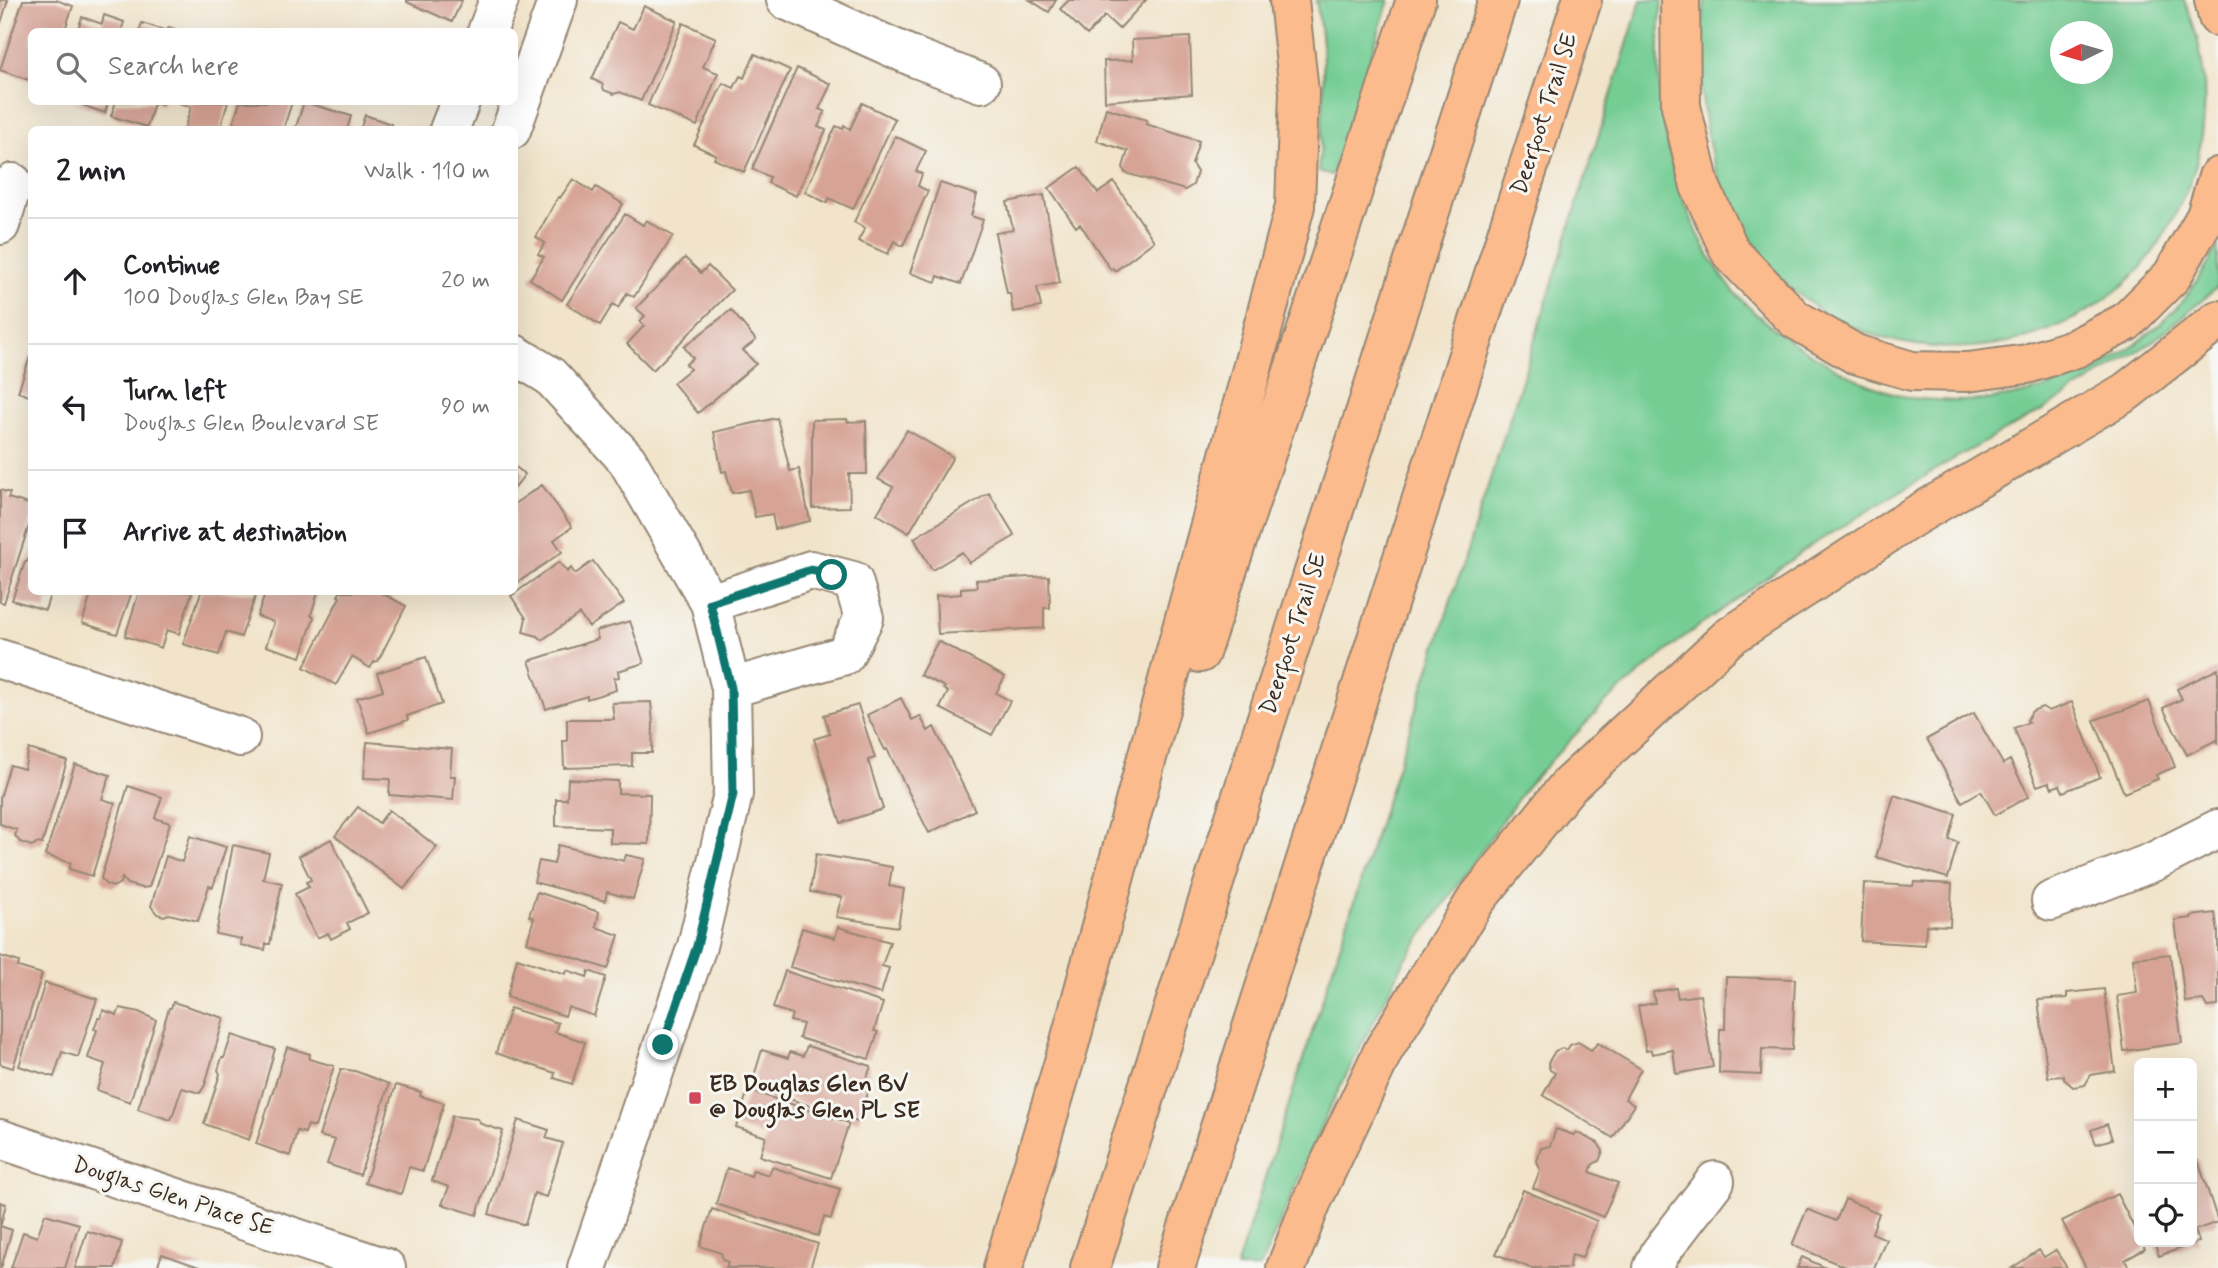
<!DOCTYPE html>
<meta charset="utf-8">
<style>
body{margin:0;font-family:Mynerve,sans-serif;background:#f6f6f6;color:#202124}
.controls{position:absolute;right:21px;bottom:21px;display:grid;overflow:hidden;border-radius:10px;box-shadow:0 7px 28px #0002}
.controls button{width:63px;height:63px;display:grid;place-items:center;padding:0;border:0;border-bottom:2px solid #e0e0e0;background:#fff;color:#202124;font:35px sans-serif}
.compass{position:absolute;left:2050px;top:21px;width:63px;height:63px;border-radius:50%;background:#fff;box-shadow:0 7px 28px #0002;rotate:265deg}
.stop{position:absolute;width:21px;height:21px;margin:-16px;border:5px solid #0f766e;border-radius:50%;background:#fff}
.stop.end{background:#0f766e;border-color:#fff;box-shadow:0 2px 7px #0008}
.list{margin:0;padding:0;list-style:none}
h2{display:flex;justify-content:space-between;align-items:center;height:91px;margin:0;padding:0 28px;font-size:30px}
h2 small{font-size:23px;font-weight:400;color:#757577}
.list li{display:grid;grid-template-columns:46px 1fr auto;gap:21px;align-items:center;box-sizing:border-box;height:126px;padding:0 28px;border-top:2px solid #e0e0e0}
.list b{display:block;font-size:26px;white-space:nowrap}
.list p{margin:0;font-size:23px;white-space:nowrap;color:#757577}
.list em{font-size:23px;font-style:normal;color:#757577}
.icon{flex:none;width:38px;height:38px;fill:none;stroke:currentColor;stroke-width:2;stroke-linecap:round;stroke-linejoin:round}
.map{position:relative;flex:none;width:2218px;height:1268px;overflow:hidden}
.search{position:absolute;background:#fff;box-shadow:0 7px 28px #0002;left:28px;top:28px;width:490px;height:77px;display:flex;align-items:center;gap:18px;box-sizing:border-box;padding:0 24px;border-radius:10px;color:#757577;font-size:26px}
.panel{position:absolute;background:#fff;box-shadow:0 7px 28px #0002;left:28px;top:126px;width:490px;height:469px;border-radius:10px}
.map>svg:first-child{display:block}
.grass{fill:#74cd94;stroke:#587c59;stroke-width:2;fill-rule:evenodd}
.building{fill:#d7a395}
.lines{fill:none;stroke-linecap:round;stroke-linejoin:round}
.minor-casing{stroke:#968774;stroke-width:42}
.highway-casing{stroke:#968774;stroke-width:42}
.minor{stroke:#fff;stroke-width:38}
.highway{stroke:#fbbb8d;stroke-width:38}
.route{stroke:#0f766e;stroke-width:9}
.poi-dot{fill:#d1495b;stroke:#f6f6f2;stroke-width:2.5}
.labels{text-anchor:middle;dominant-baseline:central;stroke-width:6;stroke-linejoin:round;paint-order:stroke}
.street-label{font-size:23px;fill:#3b2a1e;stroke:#f6f6f2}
.poi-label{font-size:23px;font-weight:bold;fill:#3b2a1e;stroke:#f6f6f2;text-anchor:start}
</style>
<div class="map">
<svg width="2218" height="1268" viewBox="0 0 2218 1268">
<rect width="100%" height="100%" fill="#f6f6f2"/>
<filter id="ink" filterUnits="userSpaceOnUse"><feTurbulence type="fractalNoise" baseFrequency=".0143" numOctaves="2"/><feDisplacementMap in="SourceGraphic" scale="14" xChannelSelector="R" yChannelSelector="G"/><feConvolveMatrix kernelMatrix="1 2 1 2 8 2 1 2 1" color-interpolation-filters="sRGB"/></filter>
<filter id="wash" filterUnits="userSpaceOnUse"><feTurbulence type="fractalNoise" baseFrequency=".00686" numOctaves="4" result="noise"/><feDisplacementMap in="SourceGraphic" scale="28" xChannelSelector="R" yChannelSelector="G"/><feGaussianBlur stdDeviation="1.57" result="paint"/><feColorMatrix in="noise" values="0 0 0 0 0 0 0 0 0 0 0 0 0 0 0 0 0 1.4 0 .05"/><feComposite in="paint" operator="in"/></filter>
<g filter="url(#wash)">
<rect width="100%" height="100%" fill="#f1e4cb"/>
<!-- grass -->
<path class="grass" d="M 1316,0 L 1389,0 L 1332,175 L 1318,171 C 1325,114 1327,57 1316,0 Z
M 1641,0 L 1662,0 C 1652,95 1665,182 1715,265 C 1737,303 1774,331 1811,354 C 1843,373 1870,388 1907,397 C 1917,400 1928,399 1939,400 C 2025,407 2118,371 2177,307 C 2194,288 2206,267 2218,245 L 2218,287 L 2152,342 L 2048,407 L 1945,464 L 1812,545 L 1685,636 L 1606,702 L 1527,786 L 1405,960 L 1328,1111 L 1260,1268 L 1236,1268 L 1523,377 Z
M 1705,0 L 2184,0 C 2212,64 2212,142 2180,205 C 2168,230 2153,256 2133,276 C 2039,368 1879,373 1783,281 C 1775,274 1769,264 1763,256 C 1756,246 1747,236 1741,226 C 1702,164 1694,71 1705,0 ZM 2060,32 L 2102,32 L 2102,74 L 2060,74 Z"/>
<g id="blocks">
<!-- building -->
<path class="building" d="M 0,0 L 8,0 L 1,23 L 0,23 Z
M 23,0 L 56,0 L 73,6 L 64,32 L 32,32 L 32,81 L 0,70 Z
M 407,0 L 462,0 L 452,22 L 407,2 Z
M 1030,0 L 1056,0 L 1049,12 Z
M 1069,0 L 1146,0 L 1119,29 L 1105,16 L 1087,35 L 1060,9 Z
M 644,6 L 677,21 L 641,101 L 620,92 L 614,94 L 604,90 L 602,84 L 592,79 L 618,22 L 633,29 Z
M 104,15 L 124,22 L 121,32 L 77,32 L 82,17 L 102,24 Z
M 142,23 L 167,31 L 169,27 L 183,32 L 139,32 Z
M 683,23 L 716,38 L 703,67 L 718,73 L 697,126 L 648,105 Z
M 1190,37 L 1192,94 L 1105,101 L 1104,61 L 1133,60 L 1132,40 Z
M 755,54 L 790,70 L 744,172 L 714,159 L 716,155 L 694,145 L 723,83 L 734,88 L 740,76 L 744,78 Z
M 797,68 L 831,84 L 819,109 L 825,112 L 818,127 L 826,130 L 796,196 L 768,183 L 770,177 L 752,169 Z
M 73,102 L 108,102 L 105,113 Z
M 116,102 L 163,102 L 162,105 L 154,103 L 147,127 L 111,116 Z
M 176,102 L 228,102 L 220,130 L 184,130 L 191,107 Z
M 240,102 L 292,102 L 283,130 L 231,130 Z
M 304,102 L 351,116 L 347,130 L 295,130 Z
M 862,103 L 895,119 L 853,209 L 829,198 L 827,203 L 805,192 L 836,126 L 843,129 L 844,125 L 850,129 Z
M 1106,108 L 1147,120 L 1146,124 L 1199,141 L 1192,164 L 1197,172 L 1193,185 L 1185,190 L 1125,173 L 1123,167 L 1128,151 L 1097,141 Z
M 365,115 L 391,124 L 389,127 L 394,130 L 360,130 Z
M 895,136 L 926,151 L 916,171 L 922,174 L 918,186 L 928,191 L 903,246 L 894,241 L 888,254 L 858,241 L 865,228 L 854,222 Z
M 1079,167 L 1098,193 L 1114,182 L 1154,241 L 1115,271 L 1113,268 L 1111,270 L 1080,224 L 1076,227 L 1049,188 Z
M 573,179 L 593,192 L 596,187 L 623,204 L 562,300 L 530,279 L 544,257 L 538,254 L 545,243 L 536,237 L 558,197 L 560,198 Z
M 940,183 L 977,195 L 971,216 L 983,220 L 961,284 L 938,276 L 936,282 L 910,273 Z
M 1044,195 L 1060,283 L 1037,287 L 1041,307 L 1013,312 L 1010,293 L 1007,293 L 995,233 L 1013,230 L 1007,202 Z
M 625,214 L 643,225 L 646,220 L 673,236 L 634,297 L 627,293 L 618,308 L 613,304 L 600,325 L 567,304 Z
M 685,258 L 701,273 L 708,266 L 732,290 L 653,370 L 627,344 L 644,326 L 640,321 L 645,316 L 636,308 Z
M 731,310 L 756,340 L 743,350 L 756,364 L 698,413 L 673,383 L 690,369 L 686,364 L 693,358 L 684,347 Z
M 32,351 L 32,397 L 18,392 Z
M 777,418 L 790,471 L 799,469 L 810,521 L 775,529 L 772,514 L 755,517 L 749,490 L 732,493 L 726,471 L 722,472 L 714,432 Z
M 847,419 L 848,422 L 866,421 L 867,474 L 849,474 L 850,507 L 812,508 L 812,420 Z
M 907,430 L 953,457 L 909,533 L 877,514 L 893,487 L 878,479 Z
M 514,466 L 525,474 L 514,489 Z
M 542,485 L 572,527 L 554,540 L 562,552 L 514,585 L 514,504 Z
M 0,490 L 10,493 L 8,498 L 32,505 L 32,516 L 4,603 L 0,602 Z
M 989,493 L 1015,536 L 969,563 L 962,552 L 932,570 L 914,538 Z
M 32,549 L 32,592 L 51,592 L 45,610 L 12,600 L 25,562 L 27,562 Z
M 593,561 L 624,603 L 589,627 L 579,614 L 542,640 L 538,636 L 523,632 L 526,618 L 511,596 L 559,562 L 567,572 L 571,568 L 575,574 Z
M 1049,576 L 1050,608 L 1044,608 L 1044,628 L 938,634 L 936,596 L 961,594 L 961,588 L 977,587 L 976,580 Z
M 92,592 L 132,592 L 117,634 L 82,623 Z
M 139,592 L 192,592 L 179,634 L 167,630 L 161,648 L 125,636 Z
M 201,592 L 257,592 L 241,637 L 226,632 L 219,655 L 183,644 Z
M 266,592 L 318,592 L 311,615 L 314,617 L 301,657 L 266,646 L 274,622 L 257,616 Z
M 340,592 L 380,592 L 406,606 L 378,661 L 374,662 L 370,668 L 352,657 L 336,685 L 304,667 L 340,597 L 338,596 Z
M 630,621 L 644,663 L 618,671 L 619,677 L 614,678 L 616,690 L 587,699 L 587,696 L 546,709 L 529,661 L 598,639 L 596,631 Z
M 938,641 L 1005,677 L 996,693 L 1010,701 L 992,735 L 940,708 L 948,692 L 943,689 L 945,687 L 920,675 Z
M 426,657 L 442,704 L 407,716 L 408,720 L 369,733 L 357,698 L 383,690 L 377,673 Z
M 2218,669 L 2218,744 L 2216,740 L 2187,755 L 2163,708 L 2182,699 L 2177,689 Z
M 901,698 L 912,720 L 920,716 L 928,731 L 934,727 L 975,810 L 929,833 L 887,749 L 885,750 L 867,715 Z
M 2149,701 L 2175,767 L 2156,775 L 2158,779 L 2124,793 L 2094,720 Z
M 651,702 L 653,724 L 652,753 L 632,753 L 632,766 L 564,768 L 563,741 L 567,741 L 567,719 L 614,719 L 612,703 Z
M 2072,702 L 2100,777 L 2063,792 L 2060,785 L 2052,788 L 2049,782 L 2037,786 L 2014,728 L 2029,722 L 2027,720 L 2032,711 L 2042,707 L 2049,711 Z
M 858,705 L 875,758 L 868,760 L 883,809 L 841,823 L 814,739 L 830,734 L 824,715 Z
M 1974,713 L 2003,764 L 2010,760 L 2029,796 L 1995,815 L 1981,791 L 1962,802 L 1927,739 Z
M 367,742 L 452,749 L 450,776 L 455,776 L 453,800 L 389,795 L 390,779 L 364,778 Z
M 29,749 L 67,761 L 42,844 L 38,843 L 31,846 L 20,842 L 15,836 L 17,830 L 0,824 L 0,798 L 10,765 L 24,769 Z
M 75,764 L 110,775 L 102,799 L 115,803 L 92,876 L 69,869 L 71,863 L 45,855 Z
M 568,779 L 618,781 L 618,793 L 650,794 L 649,844 L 610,843 L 610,828 L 556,826 L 556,799 L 567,799 Z
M 128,786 L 162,797 L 155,818 L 170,823 L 149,887 L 142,888 L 127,884 L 122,878 L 120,883 L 113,887 L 105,884 L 101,878 Z
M 1894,795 L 1956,814 L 1949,840 L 1958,842 L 1948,878 L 1876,857 Z
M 358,807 L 379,823 L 389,810 L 437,847 L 404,889 L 335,836 Z
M 190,836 L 226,847 L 213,887 L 209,886 L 198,921 L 169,914 L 164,916 L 157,914 L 151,906 L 166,856 L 182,862 Z
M 331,839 L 368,913 L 347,923 L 350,929 L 331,939 L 328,933 L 317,938 L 295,894 L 309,887 L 306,882 L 311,880 L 299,856 Z
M 233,845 L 269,853 L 263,879 L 282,883 L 270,944 L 266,944 L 265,950 L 240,945 L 241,939 L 216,934 Z
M 558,845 L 624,861 L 626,855 L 645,859 L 633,899 L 607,892 L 605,901 L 534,882 L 539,861 L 554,864 Z
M 816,854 L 892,867 L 889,886 L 904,889 L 898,927 L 836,917 L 842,897 L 810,892 Z
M 1914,882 L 1952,884 L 1950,926 L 1926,925 L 1925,945 L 1861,941 L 1864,883 L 1913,886 Z
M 537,892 L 599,912 L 596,927 L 619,935 L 608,969 L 527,942 L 534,918 L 529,916 Z
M 2215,913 L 2218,932 L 2218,1006 L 2207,1007 L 2203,1000 L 2185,1002 L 2175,920 L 2191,918 L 2191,916 Z
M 838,927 L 890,942 L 882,966 L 889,968 L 881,994 L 790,967 L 802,928 L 835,938 Z
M 2170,954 L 2182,1043 L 2124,1051 L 2117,996 L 2137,993 L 2133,958 Z
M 0,956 L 19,962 L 18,967 L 42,974 L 13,1068 L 0,1064 Z
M 517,958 L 566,974 L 567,970 L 587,977 L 589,971 L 606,977 L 594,1016 L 568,1007 L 565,1016 L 507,997 Z
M 785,971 L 883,1003 L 874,1031 L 878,1032 L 869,1059 L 799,1038 L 803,1024 L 790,1021 L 792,1014 L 773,1008 Z
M 1726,977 L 1795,979 L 1792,1050 L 1762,1049 L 1761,1075 L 1719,1073 L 1720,1029 L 1725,1029 Z
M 45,983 L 97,999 L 78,1057 L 62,1052 L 54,1077 L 19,1066 Z
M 1676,988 L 1678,998 L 1700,995 L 1713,1067 L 1676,1074 L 1673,1050 L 1652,1054 L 1651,1050 L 1646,1051 L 1638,1006 L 1655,1003 L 1653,992 Z
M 2104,989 L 2115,1071 L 2091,1075 L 2085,1085 L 2073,1087 L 2064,1079 L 2064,1076 L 2048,1077 L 2038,1000 L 2067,998 L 2067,993 Z
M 173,1002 L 224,1018 L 205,1085 L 200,1093 L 182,1088 L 171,1120 L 138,1109 L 169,1008 L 171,1008 Z
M 120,1008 L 139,1012 L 156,1020 L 130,1102 L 97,1090 L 105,1064 L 88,1058 L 97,1030 L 94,1029 L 98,1018 L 101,1018 L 103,1010 L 117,1015 Z
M 510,1008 L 558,1023 L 555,1032 L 585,1042 L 572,1084 L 554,1078 L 555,1073 L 496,1053 Z
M 232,1035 L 275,1049 L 249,1140 L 204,1124 L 220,1074 L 218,1070 L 222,1058 L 224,1058 Z
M 1578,1042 L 1591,1050 L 1598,1043 L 1641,1069 L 1625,1099 L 1634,1105 L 1613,1138 L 1543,1095 L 1555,1073 L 1550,1070 L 1548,1063 L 1555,1051 L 1562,1048 L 1567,1050 L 1570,1045 Z
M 807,1046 L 871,1066 L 863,1090 L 868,1092 L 858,1122 L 751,1086 L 762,1050 L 788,1058 L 790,1052 L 803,1056 Z
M 287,1047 L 310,1054 L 309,1059 L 334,1066 L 315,1127 L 308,1125 L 305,1133 L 297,1131 L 290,1156 L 256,1144 Z
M 341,1069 L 355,1071 L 389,1084 L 360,1175 L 327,1164 L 335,1140 L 319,1136 Z
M 396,1085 L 421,1092 L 420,1096 L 444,1103 L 423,1171 L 409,1167 L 401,1194 L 365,1183 Z
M 748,1090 L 849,1123 L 831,1178 L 760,1156 L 766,1137 L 736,1127 Z
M 452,1116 L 478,1119 L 481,1124 L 503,1131 L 477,1215 L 442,1204 L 449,1187 L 432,1181 Z
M 518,1120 L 549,1130 L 546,1138 L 563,1143 L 546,1197 L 534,1193 L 525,1225 L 489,1214 Z
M 2107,1124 L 2112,1139 L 2096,1144 L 2091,1130 Z
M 1556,1129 L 1574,1135 L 1576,1132 L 1598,1143 L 1603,1151 L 1599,1161 L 1593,1164 L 1590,1172 L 1618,1183 L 1603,1217 L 1533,1188 L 1540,1170 L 1537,1161 L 1541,1148 L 1550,1146 Z
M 2198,1160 L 2218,1222 L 2195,1230 L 2199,1242 L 2159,1256 L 2154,1242 L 2192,1242 L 2192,1162 Z
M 772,1167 L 840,1189 L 831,1219 L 824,1217 L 818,1236 L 716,1204 L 727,1168 L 751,1176 L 753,1170 L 769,1175 Z
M 1523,1190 L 1597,1221 L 1582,1258 L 1572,1255 L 1569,1265 L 1570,1268 L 1530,1268 L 1496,1254 Z
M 2117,1194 L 2145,1249 L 2125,1260 L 2129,1268 L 2086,1268 L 2062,1221 Z
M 1845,1199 L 1879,1213 L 1872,1233 L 1886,1239 L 1874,1268 L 1848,1268 L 1792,1245 L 1807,1209 L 1836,1221 Z
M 0,1202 L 6,1204 L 1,1224 L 0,1224 Z
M 712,1209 L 818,1244 L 810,1268 L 726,1268 L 728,1262 L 723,1260 L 721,1253 L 700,1246 Z
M 45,1214 L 79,1224 L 65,1268 L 11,1268 L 23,1232 L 37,1237 Z
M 0,1226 L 12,1230 L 1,1268 L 0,1268 Z
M 87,1231 L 122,1242 L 115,1268 L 75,1268 Z
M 2039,1250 L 2044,1257 L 2056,1250 L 2067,1268 L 2012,1268 Z
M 162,1254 L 202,1268 L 157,1268 Z
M 1802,1257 L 1826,1268 L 1797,1268 Z"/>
</g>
</g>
<g filter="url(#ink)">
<use href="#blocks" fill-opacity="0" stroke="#968774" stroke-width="2"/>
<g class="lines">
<defs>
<path id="minor" d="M 786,0 L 916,58 L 981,83
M 487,32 L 499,0
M 449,130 L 460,102
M 511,130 L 558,0
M 0,225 L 13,183
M 514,354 L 550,376 L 627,460 L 710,603 L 731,688 L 733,794 L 697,946 L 587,1268
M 710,603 L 811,570 L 853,581 L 864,618 L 845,655 L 731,688
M 0,659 L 240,737
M 2051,901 L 2153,862 L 2218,829
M 0,1139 L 386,1268
M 1653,1268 L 1660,1253 L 1715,1181"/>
<path id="highway" d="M 1680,0 L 1681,106 L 1700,186 L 1731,253 L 1795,319 L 1855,354 L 1912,371 L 1968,372 L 2027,364 L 2076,348 L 2126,322 L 2172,276 L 2206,216 L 2218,177
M 2214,0 L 2218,17
M 1200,653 L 1416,0
M 1003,1268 L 1069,1045 L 1238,422 L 1295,206 L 1299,92 L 1289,0
M 1090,1268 L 1498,0
M 1175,1268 L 1582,0
M 1286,1268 L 1312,1201 L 1384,1049 L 1476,900 L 1568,786 L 1729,637 L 1913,517 L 2126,392 L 2218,320"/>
</defs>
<!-- minor casing -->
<use href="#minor" class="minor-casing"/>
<!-- highway casing -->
<use href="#highway" class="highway-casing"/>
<!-- minor -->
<use href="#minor" class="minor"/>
<!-- highway -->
<use href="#highway" class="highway"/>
</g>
</g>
<g class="lines" filter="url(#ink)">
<!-- route -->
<path class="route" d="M 663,1045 L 697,946 L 733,794 L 731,688 L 710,603 L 811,570 L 832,575"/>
</g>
<!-- markers -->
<rect class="poi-dot" x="688" y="1091" width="14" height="14" rx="3.5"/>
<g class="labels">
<!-- street labels -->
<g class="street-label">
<text transform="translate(1545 114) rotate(-72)">Deerfoot Trail SE</text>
<text transform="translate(1294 634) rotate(-72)">Deerfoot Trail SE</text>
<text transform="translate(173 1197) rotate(18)">Douglas Glen Place SE</text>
</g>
<!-- poi labels -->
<g class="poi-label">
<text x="709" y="1085">EB Douglas Glen BV<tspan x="709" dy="26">@ Douglas Glen PL SE</tspan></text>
</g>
</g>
</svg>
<div class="controls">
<button>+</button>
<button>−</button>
<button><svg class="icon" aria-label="locate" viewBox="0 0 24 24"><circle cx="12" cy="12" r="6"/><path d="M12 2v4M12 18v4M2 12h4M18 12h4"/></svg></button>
</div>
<svg class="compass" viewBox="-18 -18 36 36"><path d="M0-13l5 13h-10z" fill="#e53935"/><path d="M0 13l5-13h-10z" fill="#757577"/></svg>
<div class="stop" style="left:832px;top:575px"></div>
<div class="stop end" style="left:663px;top:1045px"></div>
<div class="search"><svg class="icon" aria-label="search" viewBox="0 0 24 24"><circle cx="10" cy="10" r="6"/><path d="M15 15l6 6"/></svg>Search here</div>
<section class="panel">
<h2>2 min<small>Walk · 110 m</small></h2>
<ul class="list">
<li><svg class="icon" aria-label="ahead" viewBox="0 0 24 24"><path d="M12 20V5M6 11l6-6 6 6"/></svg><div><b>Continue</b><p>100 Douglas Glen Bay SE</p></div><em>20 m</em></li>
<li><svg class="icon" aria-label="left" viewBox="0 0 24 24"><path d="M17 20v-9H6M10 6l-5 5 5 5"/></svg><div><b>Turn left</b><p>Douglas Glen Boulevard SE</p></div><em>90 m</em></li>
<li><svg class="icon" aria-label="arrive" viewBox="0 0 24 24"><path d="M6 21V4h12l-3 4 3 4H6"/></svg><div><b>Arrive at destination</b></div></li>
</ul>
</section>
</div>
